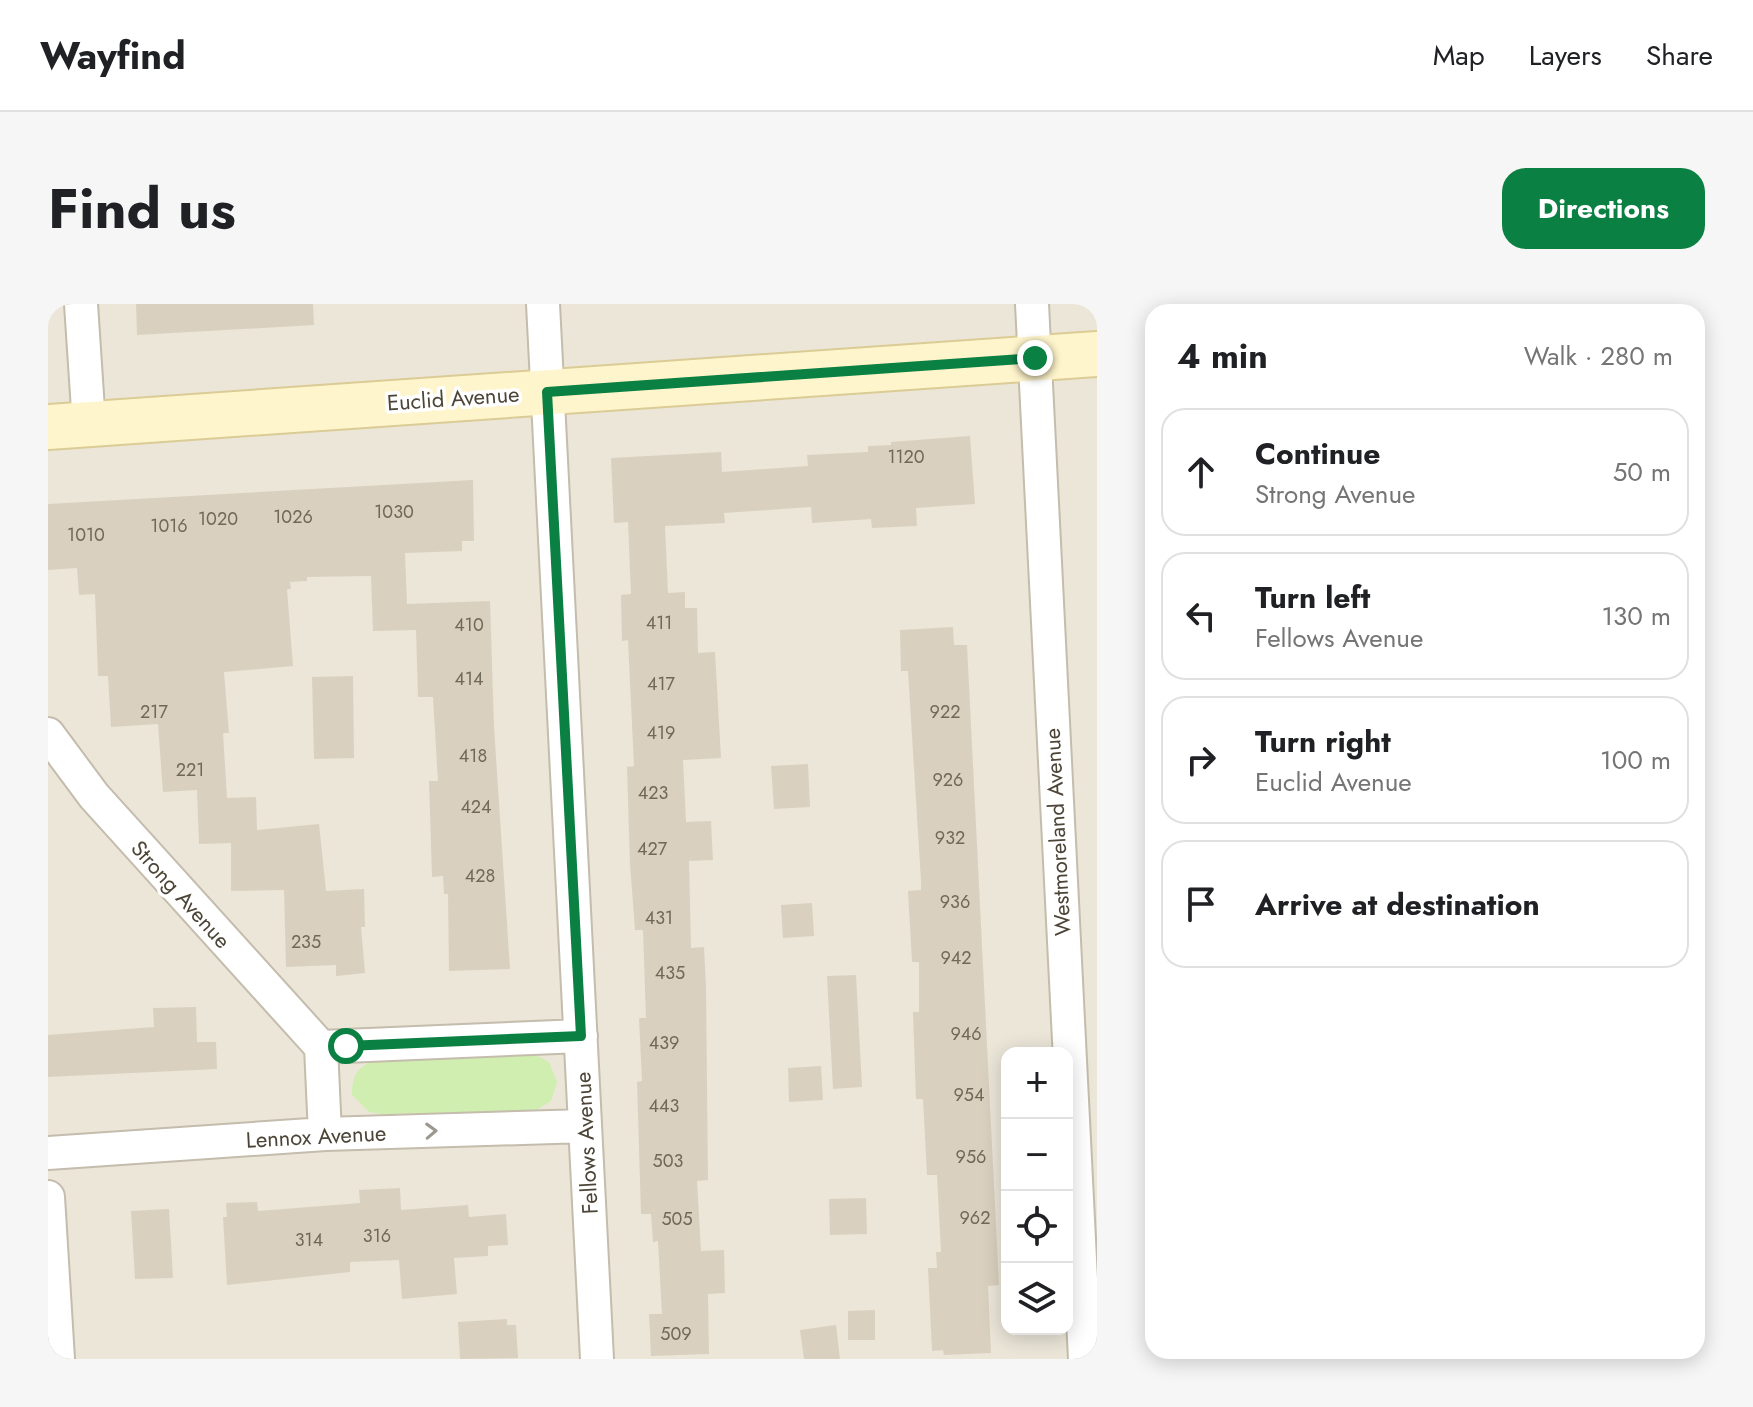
<!DOCTYPE html>
<meta charset="utf-8">
<style>
body{margin:0;font-family:Jost,sans-serif;background:#f6f6f6;color:#202124}
.controls{position:absolute;right:24px;bottom:24px;display:grid;overflow:hidden;border-radius:16px;box-shadow:0 4px 20px #0003}
.controls button{width:72px;height:72px;display:grid;place-items:center;padding:0;border:0;border-bottom:2px solid #e0e0e0;background:#fff;color:#202124;font:40px sans-serif}
.stop{position:absolute;width:24px;height:24px;margin:-18px;border:6px solid #0b8043;border-radius:50%;background:#fff}
.stop.end{background:#0b8043;border-color:#fff;box-shadow:0 2px 8px #0008}
.list{margin:0;padding:0;list-style:none}
h2{display:flex;justify-content:space-between;align-items:center;height:104px;margin:0;padding:0 32px;font-size:34px}
h2 small{font-size:26px;font-weight:400;color:#757577}
.list li{display:grid;grid-template-columns:52px 1fr auto;gap:24px;align-items:center;box-sizing:border-box;height:128px;margin:0 16px 16px;padding:0 16px;border:2px solid #e0e0e0;border-radius:24px}
.list b{display:block;font-size:30px;white-space:nowrap}
.list p{margin:0;font-size:26px;white-space:nowrap;color:#757577}
.list em{font-size:26px;font-style:normal;color:#757577}
.icon{flex:none;width:44px;height:44px;fill:none;stroke:currentColor;stroke-width:2;stroke-linecap:round;stroke-linejoin:round}
.map{position:relative;flex:none;width:1049px;height:1055px;overflow:hidden;border-radius:24px}
header{display:flex;align-items:center;gap:48px;box-sizing:border-box;height:112px;padding:0 40px;background:#fff;border-bottom:2px solid #e0e0e0}
header strong{font-size:38px}
nav{display:flex;gap:44px;margin-inline-start:auto;font-size:28px}
.intro{display:flex;align-items:center;justify-content:space-between;box-sizing:border-box;height:192px;padding:0 48px}
h1{margin:0;font-size:56px}
.button{padding:20px 36px;border-radius:24px;background:#0b8043;color:#fff;font-size:28px;font-weight:700}
main{display:flex;gap:48px;padding:0 48px}
aside{flex:1;background:#fff;border-radius:24px;box-shadow:0 4px 20px #0003}
.map>svg:first-child{display:block}
.residential{fill:#ebe6d8;fill-rule:evenodd}
.green{fill:#cfeeb0}
.building{fill:#dad0bf}
.lines{fill:none;stroke-linecap:round;stroke-linejoin:round}
.street-casing{stroke:#c4bcac;stroke-width:36}
.secondary-casing{stroke:#dbcc96;stroke-width:48}
.street{stroke:#fff;stroke-width:32}
.secondary{stroke:#fff5cc;stroke-width:44}
.oneway{stroke:#9d9991}
.route{stroke:#0b8043;stroke-width:10}
.labels{text-anchor:middle;dominant-baseline:central;stroke-width:7;stroke-linejoin:round;paint-order:stroke}
.number-label{font-size:18px;fill:#706859}
.street-label{font-size:22px;fill:#4c4537;stroke:#fff}
</style>
<header>
<strong>Wayfind</strong>
<nav><a>Map</a><a>Layers</a><a>Share</a></nav>
</header>
<div class="intro"><h1>Find us</h1><a class="button">Directions</a></div>
<main>
<div class="map">
<svg width="1049" height="1055" viewBox="0 0 1049 1055">
<rect width="100%" height="100%" fill="#f7f4eb"/>
<!-- residential -->
<path class="residential" d="M 0,0 L 1049,0 L 1049,1055 L 0,1055 ZM 959,749 L 1019,749 L 1019,1025 L 959,1025 Z"/>
<!-- green -->
<path class="green" d="M 480,747 L 501,758 L 509,778 L 503,797 L 485,808 L 334,810 L 321,808 L 304,791 C 304,777 306,767 319,760 C 341,749 448,749 480,747 Z"/>
<!-- building -->
<path class="building" d="M 88,0 L 265,0 L 266,21 L 89,31 Z
M 922,132 L 927,200 L 868,204 L 869,222 L 824,224 L 823,215 L 764,219 L 763,203 L 676,209 L 677,219 L 617,222 L 620,289 L 637,288 L 637,304 L 649,304 L 650,349 L 667,348 L 673,454 L 635,456 L 638,518 L 663,517 L 665,556 L 641,557 L 643,644 L 656,643 L 658,683 L 660,876 L 649,877 L 653,947 L 676,946 L 677,989 L 660,990 L 661,1050 L 603,1052 L 601,1010 L 614,1010 L 610,937 L 605,938 L 603,910 L 593,910 L 589,778 L 594,777 L 591,714 L 598,714 L 595,626 L 587,626 L 582,560 L 579,463 L 586,462 L 580,336 L 574,337 L 573,291 L 583,290 L 580,218 L 566,219 L 563,154 L 673,148 L 674,168 L 760,162 L 759,151 L 820,148 L 820,142 L 843,141 L 843,138 Z
M 425,176 L 426,237 L 414,237 L 414,247 L 357,249 L 359,300 L 442,297 L 446,423 L 462,665 L 401,667 L 400,590 L 396,590 L 395,572 L 384,573 L 381,477 L 390,477 L 385,393 L 370,393 L 368,326 L 325,327 L 323,272 L 259,273 L 259,277 L 242,278 L 243,285 L 239,285 L 245,362 L 176,368 L 181,429 L 175,429 L 179,494 L 208,493 L 209,526 L 271,520 L 278,587 L 316,585 L 317,623 L 313,623 L 317,669 L 288,672 L 288,661 L 238,663 L 236,586 L 183,587 L 183,539 L 151,540 L 149,486 L 115,488 L 110,420 L 63,423 L 60,372 L 50,372 L 47,290 L 31,291 L 29,264 L 0,266 L 0,200 Z
M 905,323 L 906,341 L 919,341 L 951,981 L 940,982 L 943,1049 L 896,1051 L 895,1046 L 884,1047 L 880,964 L 889,964 L 888,948 L 893,948 L 889,871 L 879,871 L 875,795 L 868,795 L 865,708 L 871,708 L 871,658 L 864,658 L 860,587 L 873,586 L 873,577 L 860,367 L 853,367 L 852,326 Z
M 305,372 L 306,454 L 266,455 L 264,373 Z
M 760,460 L 762,503 L 726,505 L 723,462 Z
M 764,599 L 766,632 L 735,634 L 733,601 Z
M 808,671 L 814,783 L 785,785 L 779,672 Z
M 148,703 L 149,738 L 168,738 L 169,765 L 0,773 L 0,731 L 106,723 L 105,704 Z
M 773,762 L 775,796 L 741,798 L 740,764 Z
M 352,884 L 353,906 L 420,901 L 421,913 L 458,910 L 460,941 L 440,942 L 440,952 L 406,954 L 409,990 L 354,995 L 351,956 L 302,958 L 302,968 L 179,981 L 175,913 L 179,913 L 178,899 L 209,898 L 210,907 L 312,899 L 311,886 Z
M 818,894 L 819,930 L 782,931 L 781,895 Z
M 121,905 L 125,974 L 87,975 L 83,907 Z
M 827,1006 L 827,1036 L 800,1036 L 800,1007 Z
M 459,1015 L 459,1021 L 468,1021 L 470,1054 L 412,1055 L 410,1018 Z
M 788,1021 L 792,1055 L 756,1055 L 752,1026 Z"/>
<g class="lines">
<defs>
<path id="street" d="M 33,0 L 41,121
M 495,0 L 549,1055
M 984,0 L 1037,1055
M 0,430 L 46,492 L 273,743 L 277,830
M 273,743 L 533,732
M 0,849 L 277,830 L 537,822
M 0,893 L 10,1055"/>
<path id="secondary" d="M 0,123 L 1049,50"/>
</defs>
<!-- street casing -->
<use href="#street" class="street-casing"/>
<!-- secondary casing -->
<use href="#secondary" class="secondary-casing"/>
<!-- street -->
<use href="#street" class="street"/>
<!-- secondary -->
<use href="#secondary" class="secondary"/>
</g>
<!-- one-way arrows -->
<defs><path id="oneway-chevron" d="M-2-3.5L2.5 0L-2 3.5" fill="none" stroke-width="1.6" stroke-linecap="round" stroke-linejoin="round" transform="scale(2)"/></defs>
<use class="oneway" href="#oneway-chevron" transform="translate(383 827) rotate(-2)"/>
<g class="lines">
<!-- route -->
<path class="route" d="M 298,742 L 533,732 L 499,88 L 987,54"/>
</g>
<g class="labels">
<!-- number labels -->
<g class="number-label">
<text x="858" y="153">1120</text>
<text x="346" y="208">1030</text>
<text x="245" y="213">1026</text>
<text x="170" y="215">1020</text>
<text x="121" y="222">1016</text>
<text x="38" y="231">1010</text>
<text x="611" y="319">411</text>
<text x="421" y="321">410</text>
<text x="421" y="375">414</text>
<text x="613" y="380">417</text>
<text x="106" y="408">217</text>
<text x="897" y="408">922</text>
<text x="613" y="429">419</text>
<text x="425" y="452">418</text>
<text x="142" y="466">221</text>
<text x="900" y="476">926</text>
<text x="605" y="489">423</text>
<text x="428" y="503">424</text>
<text x="902" y="534">932</text>
<text x="604" y="545">427</text>
<text x="432" y="572">428</text>
<text x="907" y="598">936</text>
<text x="611" y="614">431</text>
<text x="258" y="638">235</text>
<text x="908" y="654">942</text>
<text x="622" y="669">435</text>
<text x="918" y="730">946</text>
<text x="616" y="739">439</text>
<text x="921" y="791">954</text>
<text x="616" y="802">443</text>
<text x="923" y="853">956</text>
<text x="620" y="857">503</text>
<text x="927" y="914">962</text>
<text x="629" y="915">505</text>
<text x="329" y="932">316</text>
<text x="261" y="936">314</text>
<text x="628" y="1030">509</text>
</g>
<!-- street labels -->
<g class="street-label">
<text transform="translate(405 94) rotate(-4)">Euclid Avenue</text>
<text transform="translate(1009 528) rotate(-93)">Westmoreland Avenue</text>
<text transform="translate(133 590) rotate(48)">Strong Avenue</text>
<text transform="translate(268 832) rotate(-3)">Lennox Avenue</text>
<text transform="translate(538 839) rotate(-93)">Fellows Avenue</text>
</g>
</g>
</svg>
<div class="controls">
<button>+</button>
<button>−</button>
<button><svg class="icon" aria-label="locate" viewBox="0 0 24 24"><circle cx="12" cy="12" r="6"/><path d="M12 2v4M12 18v4M2 12h4M18 12h4"/></svg></button>
<button><svg class="icon" aria-label="layers" viewBox="0 0 24 24"><path d="M12 4l9 5-9 5-9-5zM3 14l9 5 9-5"/></svg></button>
</div>
<div class="stop" style="left:298px;top:742px"></div>
<div class="stop end" style="left:987px;top:54px"></div>
</div>
<aside>
<h2>4 min<small>Walk · 280 m</small></h2>
<ul class="list">
<li><svg class="icon" aria-label="ahead" viewBox="0 0 24 24"><path d="M12 20V5M6 11l6-6 6 6"/></svg><div><b>Continue</b><p>Strong Avenue</p></div><em>50 m</em></li>
<li><svg class="icon" aria-label="left" viewBox="0 0 24 24"><path d="M17 20v-9H6M10 6l-5 5 5 5"/></svg><div><b>Turn left</b><p>Fellows Avenue</p></div><em>130 m</em></li>
<li><svg class="icon" aria-label="right" viewBox="0 0 24 24"><path d="M7 20v-9h11M14 6l5 5-5 5"/></svg><div><b>Turn right</b><p>Euclid Avenue</p></div><em>100 m</em></li>
<li><svg class="icon" aria-label="arrive" viewBox="0 0 24 24"><path d="M6 21V4h12l-3 4 3 4H6"/></svg><div><b>Arrive at destination</b></div></li>
</ul>
</aside>
</main>
